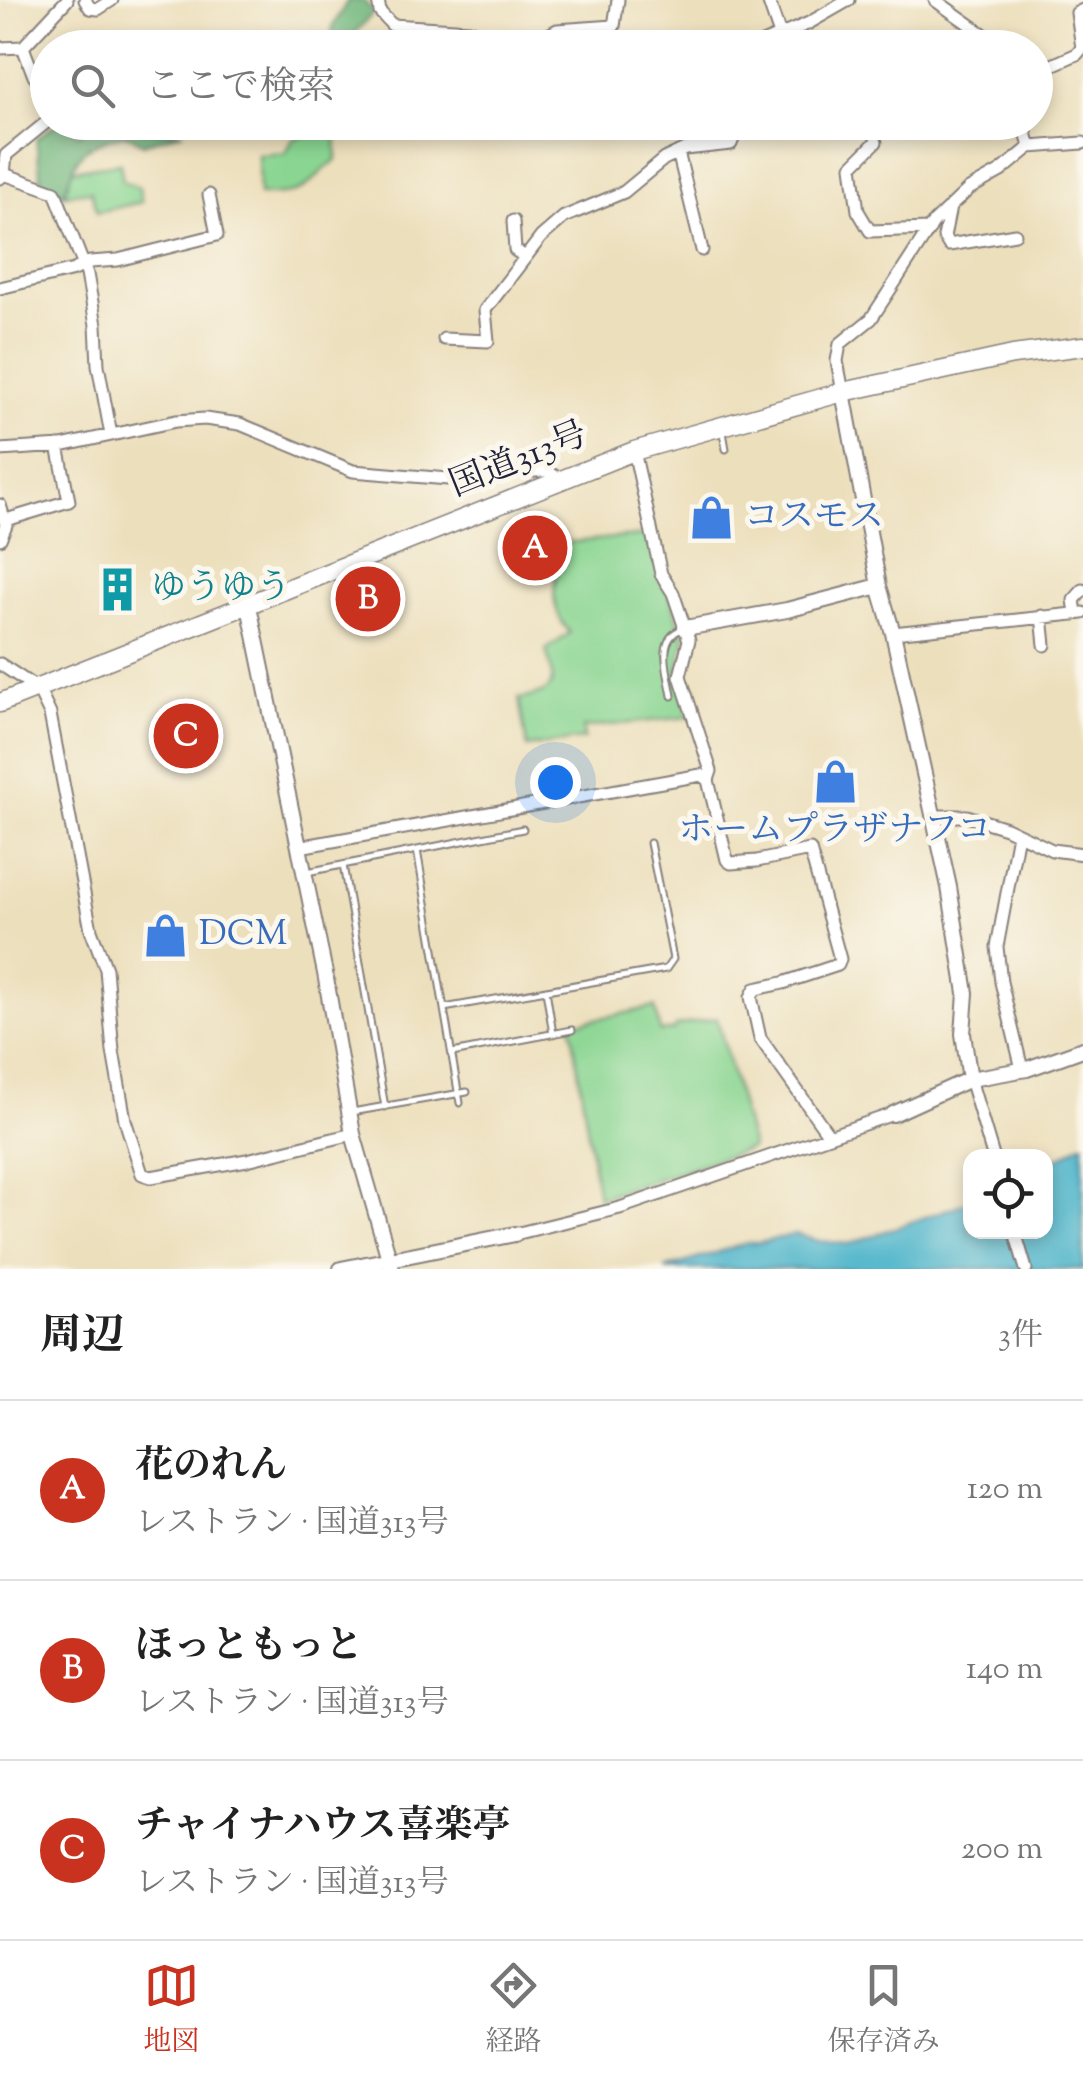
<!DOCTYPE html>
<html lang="ja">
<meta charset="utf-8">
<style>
body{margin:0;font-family:"Sorts Mill Goudy","Noto Serif JP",serif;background:#f6f6f6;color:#222}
.controls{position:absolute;right:30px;bottom:30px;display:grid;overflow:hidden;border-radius:20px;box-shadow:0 5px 15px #0003}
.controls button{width:90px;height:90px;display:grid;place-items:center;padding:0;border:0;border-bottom:2px solid #e0e0e0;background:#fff;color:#222;font:50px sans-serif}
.you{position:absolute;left:555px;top:782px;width:35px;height:35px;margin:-25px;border:8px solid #fff;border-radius:50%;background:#1a73e8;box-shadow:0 0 0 15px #1a73e833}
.badge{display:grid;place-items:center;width:65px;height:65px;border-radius:50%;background:#c8321e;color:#fff;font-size:32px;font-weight:700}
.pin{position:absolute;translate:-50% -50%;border:5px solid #fff;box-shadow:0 2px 10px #0006}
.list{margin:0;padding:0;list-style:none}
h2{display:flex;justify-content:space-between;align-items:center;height:130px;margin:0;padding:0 40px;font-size:42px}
h2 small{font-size:32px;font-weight:400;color:#767676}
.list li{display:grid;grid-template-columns:65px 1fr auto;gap:30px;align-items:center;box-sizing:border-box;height:180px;padding:0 40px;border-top:2px solid #e0e0e0}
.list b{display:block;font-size:38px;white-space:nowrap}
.list p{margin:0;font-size:32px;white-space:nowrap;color:#767676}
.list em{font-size:32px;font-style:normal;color:#767676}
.icon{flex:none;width:55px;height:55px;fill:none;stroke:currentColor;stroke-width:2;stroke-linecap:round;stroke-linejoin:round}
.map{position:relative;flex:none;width:1083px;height:1269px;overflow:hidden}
.search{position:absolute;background:#fff;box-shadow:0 5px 15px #0003;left:30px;right:30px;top:30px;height:110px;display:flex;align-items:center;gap:25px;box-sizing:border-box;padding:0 35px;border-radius:55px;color:#767676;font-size:38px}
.sheet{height:670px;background:#fff}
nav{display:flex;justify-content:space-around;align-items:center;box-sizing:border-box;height:140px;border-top:2px solid #e0e0e0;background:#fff;font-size:28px;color:#767676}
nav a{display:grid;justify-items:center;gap:5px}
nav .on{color:#c8321e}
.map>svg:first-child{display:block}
.green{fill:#8ad592;stroke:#567c66;stroke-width:2.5}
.forest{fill:#6fb67c;stroke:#486c5c;stroke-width:2.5}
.water{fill:#4bb4ca;stroke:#366b82;stroke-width:2.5}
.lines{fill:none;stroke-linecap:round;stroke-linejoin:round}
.service-casing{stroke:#87807c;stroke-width:9}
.minor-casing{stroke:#87807c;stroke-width:15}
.tertiary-casing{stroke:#87807c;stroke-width:18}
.trunk-casing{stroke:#87807c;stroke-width:21}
.service{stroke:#fff;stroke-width:5}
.minor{stroke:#fff;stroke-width:11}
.tertiary{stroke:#fff;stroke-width:14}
.trunk{stroke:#fff;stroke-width:18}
.labels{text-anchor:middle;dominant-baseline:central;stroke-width:10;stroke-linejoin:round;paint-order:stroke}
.street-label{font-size:35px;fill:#22223b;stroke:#fbf7ec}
.shop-label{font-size:35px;fill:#366cbe;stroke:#fbf7ec;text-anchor:start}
.culture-label{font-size:35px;fill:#0d838f;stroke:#fbf7ec;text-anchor:start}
</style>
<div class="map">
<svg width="1083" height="1269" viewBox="0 0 1083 1269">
<rect width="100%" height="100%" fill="#fbf7ec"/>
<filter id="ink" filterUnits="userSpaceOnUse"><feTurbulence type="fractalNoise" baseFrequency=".01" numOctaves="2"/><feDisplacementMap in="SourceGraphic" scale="20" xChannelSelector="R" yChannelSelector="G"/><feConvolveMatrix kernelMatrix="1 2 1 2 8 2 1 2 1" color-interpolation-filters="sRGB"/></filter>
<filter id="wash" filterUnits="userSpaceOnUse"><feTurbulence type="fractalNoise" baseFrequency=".0048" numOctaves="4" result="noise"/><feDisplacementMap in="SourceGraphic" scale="40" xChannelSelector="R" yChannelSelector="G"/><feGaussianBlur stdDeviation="2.25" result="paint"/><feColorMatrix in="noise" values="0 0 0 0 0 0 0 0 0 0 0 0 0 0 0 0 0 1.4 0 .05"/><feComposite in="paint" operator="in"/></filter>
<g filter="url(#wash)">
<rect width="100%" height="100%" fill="#ecdfbc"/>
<!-- green -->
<path class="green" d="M 336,125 L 337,159 C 299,188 313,195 259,195 L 258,155 L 286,153 L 293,139 Z
M 120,163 L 123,181 L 139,187 L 142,202 L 97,212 L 91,191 L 64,194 L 72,170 Z
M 647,535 L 685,638 L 677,673 L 689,717 L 583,728 L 584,739 L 527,747 L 519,699 C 558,693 556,683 546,650 L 570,633 C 544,602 556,579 563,543 Z
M 655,1007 L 660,1032 L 675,1030 L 675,1026 L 717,1018 L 752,1148 L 598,1198 L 571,1024 Z"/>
<!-- forest -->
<path class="forest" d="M 348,0 L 363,0 L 374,12 L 356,32 L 353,47 L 331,47 L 333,26 Z
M 99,122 L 142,123 L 153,131 L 183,132 L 143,144 L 126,134 C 81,146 78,150 64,194 L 41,180 L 36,139 C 56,124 57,117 79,134 Z"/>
<!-- water -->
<path class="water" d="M 1083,1143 L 1083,1269 L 665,1269 L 747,1243 L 759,1243 L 796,1234 L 819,1241 L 849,1244 L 968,1202 L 970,1232 L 1046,1232 L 1046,1166 Z"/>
</g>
<g filter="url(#ink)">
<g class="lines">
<defs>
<path id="service" d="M 723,432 L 726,449
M 672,696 C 669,675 655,639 682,629
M 417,850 L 460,1103
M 343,865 L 385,1107
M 307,872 L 523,829
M 546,990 L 553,1034
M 444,1008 L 666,969 L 673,959 L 650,843
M 452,1053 L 572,1030
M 352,1112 L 467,1092"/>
<path id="minor" d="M 85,0 L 90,8 L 98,9 L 112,0
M 378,0 L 380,12 L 392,25 L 470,30 L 522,48
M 768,0 L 780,35
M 935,0 L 986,36 L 995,48
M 23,47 L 34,76 L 48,89
M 0,48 L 23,47 L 67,0
M 547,48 L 548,35 L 557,30 L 614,26 L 618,0
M 638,48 L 685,38 L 726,48
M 751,48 L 809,23 L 849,0
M 1036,72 L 1077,54 L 1082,48 L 1077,13 L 1083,10
M 1023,122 L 1030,147
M 876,142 L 852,166 L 858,211 L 870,231 L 930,229
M 678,152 L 702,250
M 4,174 L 55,192 L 87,274 L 96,325 L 98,365 L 111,435
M 0,178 L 4,174 L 6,155 L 48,121
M 950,207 L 944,237 L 949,245 L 1015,234
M 513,221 L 515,250 L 525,257
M 0,288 L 74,270 L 90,262 L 118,260 L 217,235 L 209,195
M 444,339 L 488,341 L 485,310 L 541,237 L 564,217 L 624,192 L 664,159 L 685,149 L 731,144 L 740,122
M 843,392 L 837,361 L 840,344 L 871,319 L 934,222 L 969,189 L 1001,171 L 1030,147 L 1083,143
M 0,450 L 61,446 L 176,421 L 205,419 L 240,424 L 353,471 L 472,481 L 519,471 L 547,471 L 559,479
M 634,451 L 661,574 L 673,593 L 689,640 L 680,676 L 711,771 L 708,780 L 727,860 L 731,863 L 757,861 L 810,850 L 840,959 L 838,965 L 783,983 L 755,989 L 751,997 L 760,1038 L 828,1134
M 0,505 L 6,525 L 0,539
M 6,520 L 69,501 L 58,446
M 1076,613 L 1074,600 L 1083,590
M 1042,616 L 1045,645
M 893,633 L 1083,613
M 0,664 L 38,689 L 50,714 L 91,930 L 106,969 L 113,1051 L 125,1120 L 142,1174 L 151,1177 L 247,1160 L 353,1134
M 935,816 L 967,816 L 1006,828 L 1052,850 L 1083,854
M 1018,834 L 997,947 L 1001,982 L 1022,1069
M 299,847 L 701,775 L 708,780
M 970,1079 L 993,1156
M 1015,1232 L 1026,1269
M 515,1234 L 620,1208 L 893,1114"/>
<path id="tertiary" d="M 843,392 L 879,586 L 893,633 L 949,887 L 966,993 L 963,1034 L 970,1079
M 249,606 L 325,973 L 353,1134 L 392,1269
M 685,628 L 787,610 L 879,586
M 893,1114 L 970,1079 L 1027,1069 L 1083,1049
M 341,1269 L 515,1234"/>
<path id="trunk" d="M 0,703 L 634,451 L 843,392 L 1013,355 L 1083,346"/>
</defs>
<!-- service casing -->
<use href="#service" class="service-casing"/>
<!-- minor casing -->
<use href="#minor" class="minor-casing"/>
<!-- tertiary casing -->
<use href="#tertiary" class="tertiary-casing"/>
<!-- trunk casing -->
<use href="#trunk" class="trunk-casing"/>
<!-- service -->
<use href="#service" class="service"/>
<!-- minor -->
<use href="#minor" class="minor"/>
<!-- tertiary -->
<use href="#tertiary" class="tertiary"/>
<!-- trunk -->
<use href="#trunk" class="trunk"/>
</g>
</g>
<!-- icons -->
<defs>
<symbol id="shop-bare" viewBox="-9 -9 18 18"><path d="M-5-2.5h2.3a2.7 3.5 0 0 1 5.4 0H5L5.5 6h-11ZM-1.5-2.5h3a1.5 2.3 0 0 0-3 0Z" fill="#3f7fe0" stroke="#fbf7ec" stroke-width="2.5" paint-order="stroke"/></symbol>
<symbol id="building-bare" viewBox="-9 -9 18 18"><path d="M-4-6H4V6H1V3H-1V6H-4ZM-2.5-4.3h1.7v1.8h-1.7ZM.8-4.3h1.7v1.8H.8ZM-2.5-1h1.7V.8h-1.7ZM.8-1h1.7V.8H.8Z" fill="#0f9aa8" stroke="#fbf7ec" stroke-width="2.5" paint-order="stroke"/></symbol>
</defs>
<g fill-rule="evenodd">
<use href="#shop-bare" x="680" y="486" width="63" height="63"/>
<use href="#building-bare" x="86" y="558" width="63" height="63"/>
<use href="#shop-bare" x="804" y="750" width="63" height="63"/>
<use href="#shop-bare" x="134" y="904" width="63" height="63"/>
</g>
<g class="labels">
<!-- street labels -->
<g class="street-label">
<text transform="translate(519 461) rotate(-22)">国道313号</text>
</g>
<!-- shop labels -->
<g class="shop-label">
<text x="744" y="518">コスモス</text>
<text x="835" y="831" text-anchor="middle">ホームプラザナフコ</text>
<text x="199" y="935">DCM</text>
</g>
<!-- culture labels -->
<g class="culture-label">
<text x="151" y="589">ゆうゆう</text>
</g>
</g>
</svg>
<div class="controls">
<button><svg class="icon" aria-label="locate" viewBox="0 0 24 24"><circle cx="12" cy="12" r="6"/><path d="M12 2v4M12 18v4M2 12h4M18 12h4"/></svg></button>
</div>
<div class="you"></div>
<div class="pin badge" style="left:535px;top:548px">A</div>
<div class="pin badge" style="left:368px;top:599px">B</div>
<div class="pin badge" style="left:186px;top:736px">C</div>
<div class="search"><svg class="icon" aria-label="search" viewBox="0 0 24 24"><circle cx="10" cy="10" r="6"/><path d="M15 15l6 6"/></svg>ここで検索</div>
</div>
<section class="sheet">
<h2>周辺<small>3件</small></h2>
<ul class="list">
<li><span class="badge">A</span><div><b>花のれん</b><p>レストラン · 国道313号</p></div><em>120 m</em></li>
<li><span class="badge">B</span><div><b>ほっともっと</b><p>レストラン · 国道313号</p></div><em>140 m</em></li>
<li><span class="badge">C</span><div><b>チャイナハウス喜楽亭</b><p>レストラン · 国道313号</p></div><em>200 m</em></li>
</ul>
</section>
<nav>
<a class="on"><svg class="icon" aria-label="map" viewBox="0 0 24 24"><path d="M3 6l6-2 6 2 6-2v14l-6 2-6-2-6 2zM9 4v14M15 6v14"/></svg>地図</a>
<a><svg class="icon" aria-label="directions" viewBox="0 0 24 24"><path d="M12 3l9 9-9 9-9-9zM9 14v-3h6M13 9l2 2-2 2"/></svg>経路</a>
<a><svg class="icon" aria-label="saved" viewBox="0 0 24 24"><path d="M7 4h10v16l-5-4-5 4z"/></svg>保存済み</a>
</nav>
